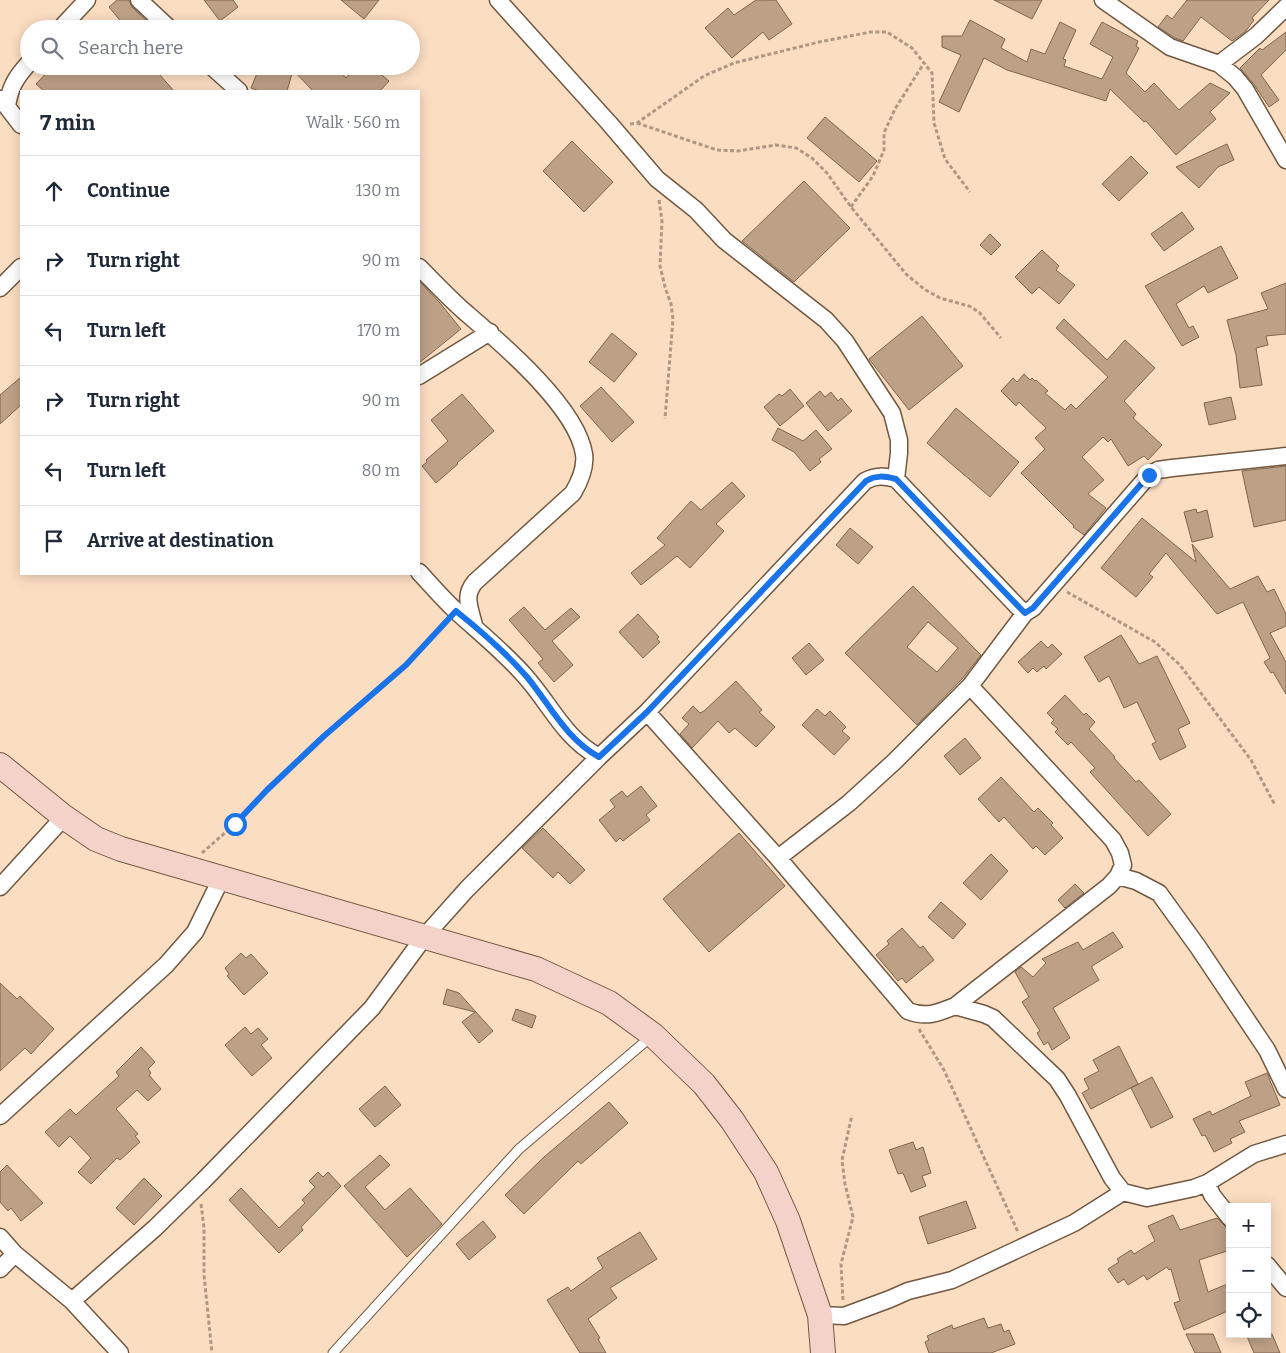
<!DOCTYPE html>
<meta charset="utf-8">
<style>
body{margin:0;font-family:Bitter,serif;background:#f2f2f3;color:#1f2937}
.controls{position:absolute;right:15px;bottom:15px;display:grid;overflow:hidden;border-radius:0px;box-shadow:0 2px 12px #0003}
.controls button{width:45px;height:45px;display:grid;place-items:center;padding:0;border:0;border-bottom:1px solid #e0e1e3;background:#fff;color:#1f2937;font:25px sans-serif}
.stop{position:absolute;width:15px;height:15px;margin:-11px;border:4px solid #1a73e8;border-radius:50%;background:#fff}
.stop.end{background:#1a73e8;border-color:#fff;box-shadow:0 1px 5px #0008}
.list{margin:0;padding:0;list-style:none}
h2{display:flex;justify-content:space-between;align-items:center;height:65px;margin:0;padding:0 20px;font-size:21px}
h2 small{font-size:16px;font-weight:400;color:#747a83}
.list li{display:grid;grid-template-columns:32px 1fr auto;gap:15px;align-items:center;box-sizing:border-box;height:70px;padding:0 20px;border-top:1px solid #e0e1e3}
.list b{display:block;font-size:19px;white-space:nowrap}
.list em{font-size:16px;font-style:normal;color:#747a83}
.icon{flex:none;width:28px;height:28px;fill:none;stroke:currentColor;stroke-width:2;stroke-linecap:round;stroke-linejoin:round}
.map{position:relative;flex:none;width:1286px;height:1353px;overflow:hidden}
.search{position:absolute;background:#fff;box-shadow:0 2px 12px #0003;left:20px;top:20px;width:400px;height:55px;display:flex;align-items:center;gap:12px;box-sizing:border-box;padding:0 18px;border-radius:28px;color:#747a83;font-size:19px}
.panel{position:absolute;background:#fff;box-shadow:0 2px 12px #0003;left:20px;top:90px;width:400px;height:485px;border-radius:0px}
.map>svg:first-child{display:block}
.building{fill:#bda187;stroke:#7f654d;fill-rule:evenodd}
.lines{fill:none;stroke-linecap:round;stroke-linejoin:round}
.lane-casing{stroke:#715840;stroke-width:11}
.street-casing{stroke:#715840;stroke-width:19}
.secondary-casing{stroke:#715840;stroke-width:26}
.path{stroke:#ae9883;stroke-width:3;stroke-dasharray:4 2.5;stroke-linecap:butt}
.lane{stroke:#fff;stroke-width:9}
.street{stroke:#fff;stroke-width:16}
.secondary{stroke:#f4d1c9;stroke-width:24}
.route{stroke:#1a73e8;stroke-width:6}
</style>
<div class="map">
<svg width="1286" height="1353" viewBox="0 0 1286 1353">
<rect width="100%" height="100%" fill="#fbddc2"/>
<!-- building -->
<path class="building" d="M 117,0 L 129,0 L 132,7 L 155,29 L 127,29 L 109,7 Z
M 204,0 L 233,0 L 238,7 L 220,21 Z
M 341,0 L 379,0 L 364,19 Z
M 756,0 L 776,0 L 792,24 L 769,40 L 763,32 L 732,58 L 705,28 L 728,8 L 734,15 Z
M 994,0 L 1042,0 L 1032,19 Z
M 1187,0 L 1269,0 L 1252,18 L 1254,20 L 1245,32 L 1232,41 L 1201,17 L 1183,41 L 1175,38 L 1158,27 L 1167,15 L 1172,19 Z
M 970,20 L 1005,39 L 1001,48 L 1027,62 L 1031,49 L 1045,54 L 1060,22 L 1076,30 L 1063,59 L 1066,60 L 1064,66 L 1102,79 L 1113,57 L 1090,44 L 1102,22 L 1138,41 L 1136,46 L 1139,48 L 1126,73 L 1145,92 L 1154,83 L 1179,110 L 1210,83 L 1230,93 L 1210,112 L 1216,119 L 1176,155 L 1146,121 L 1144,122 L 1110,89 L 1106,101 L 1007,70 L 984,58 L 959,112 L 939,102 L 961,55 L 942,47 L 942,36 L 962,36 Z
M 1286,32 L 1286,50 L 1261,75 L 1279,100 L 1269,107 L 1253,83 L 1240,68 L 1260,48 L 1262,50 Z
M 53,66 L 95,66 L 100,72 L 106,66 L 152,66 L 174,91 L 44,91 L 36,84 Z
M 260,66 L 335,66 L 346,78 L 356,66 L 371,66 L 389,81 L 380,91 L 313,91 L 293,70 L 287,91 L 259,91 L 251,88 Z
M 825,117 L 877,161 L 859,182 L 807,138 Z
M 572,141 L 613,182 L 584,212 L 543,171 Z
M 1227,144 L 1234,160 L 1218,167 L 1199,188 L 1176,167 Z
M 1131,156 L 1148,173 L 1119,201 L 1102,184 Z
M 804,181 L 850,228 L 794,282 L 742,241 Z
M 1182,212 L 1194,229 L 1164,251 L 1151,234 Z
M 990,234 L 1001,245 L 991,255 L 980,245 Z
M 1221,246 L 1238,278 L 1208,293 L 1204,286 L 1176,304 L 1189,328 L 1193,326 L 1199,337 L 1182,346 L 1145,286 Z
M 1042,250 L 1059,266 L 1056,270 L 1075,285 L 1059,304 L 1039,287 L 1032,294 L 1015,277 Z
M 419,281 L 440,303 L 461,329 L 419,363 Z
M 1286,283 L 1286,334 L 1266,336 L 1268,345 L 1256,348 L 1262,385 L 1240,388 L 1236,355 L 1227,320 L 1268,309 L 1261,293 Z
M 922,316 L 963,366 L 909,410 L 869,359 Z
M 1064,319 L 1107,360 L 1125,340 L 1155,368 L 1124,401 L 1136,414 L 1133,418 L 1162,445 L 1148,460 L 1144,456 L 1128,466 L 1111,439 L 1108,442 L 1103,437 L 1082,457 L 1104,480 L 1088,494 L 1106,508 L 1084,535 L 1073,527 L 1074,526 L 1021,473 L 1045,449 L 1035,438 L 1046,428 L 1019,402 L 1016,406 L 1001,391 L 1013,378 L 1017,382 L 1024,374 L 1030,380 L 1032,378 L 1035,381 L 1036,380 L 1048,391 L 1045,393 L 1065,410 L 1071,404 L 1076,409 L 1108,377 L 1056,328 Z
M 612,333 L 637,354 L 614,382 L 589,362 Z
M 21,377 L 21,405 L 0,424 L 0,395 Z
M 601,387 L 634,422 L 612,442 L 580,406 Z
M 790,389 L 804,406 L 780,426 L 764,407 L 779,394 L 782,396 Z
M 820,391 L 825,397 L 831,392 L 838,401 L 841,398 L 852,411 L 828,431 L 806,403 Z
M 462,394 L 494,431 L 457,463 L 458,464 L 436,483 L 422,466 L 427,462 L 426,460 L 448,441 L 431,420 Z
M 1231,397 L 1236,419 L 1209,425 L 1204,403 Z
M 956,408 L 1019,462 L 990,497 L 927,443 Z
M 778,428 L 803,441 L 816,430 L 832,449 L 819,459 L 821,462 L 810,471 L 794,452 L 772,440 Z
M 1286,466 L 1286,520 L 1254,527 L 1242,471 Z
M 732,482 L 745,496 L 716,524 L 724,531 L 690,568 L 677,556 L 641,585 L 631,573 L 665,545 L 657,538 L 691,501 L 701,510 Z
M 1196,509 L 1197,513 L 1207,510 L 1213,537 L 1192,542 L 1184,512 Z
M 1142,518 L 1196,562 L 1192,544 L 1230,589 L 1258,576 L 1267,592 L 1274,589 L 1286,614 L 1286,626 L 1270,633 L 1286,662 L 1286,694 L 1273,672 L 1271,673 L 1264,662 L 1270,658 L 1243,602 L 1217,614 L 1166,553 L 1149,574 L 1153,577 L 1136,597 L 1101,568 Z
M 850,528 L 873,547 L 858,564 L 836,545 Z
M 913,586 L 981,655 L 962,679 L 917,725 L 845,653 ZM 928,622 L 958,648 L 937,672 L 907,647 Z
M 524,607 L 545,630 L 571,608 L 580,617 L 552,641 L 573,665 L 554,682 L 538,663 L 543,659 L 509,620 Z
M 638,614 L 659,637 L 657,639 L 660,642 L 643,658 L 619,632 Z
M 1121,635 L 1139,664 L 1157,656 L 1190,723 L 1178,729 L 1186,747 L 1160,760 L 1152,744 L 1156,742 L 1137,702 L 1124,708 L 1109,676 L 1099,682 L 1084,657 Z
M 1041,641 L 1048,648 L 1052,644 L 1062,654 L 1046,669 L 1044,666 L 1037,672 L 1033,668 L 1028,673 L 1018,662 Z
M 809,643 L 824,660 L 806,675 L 792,658 Z
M 736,681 L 762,710 L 759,712 L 775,727 L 756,747 L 735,728 L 729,733 L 718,721 L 692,748 L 680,734 L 689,724 L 682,718 L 693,706 L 700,713 L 704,711 Z
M 1065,695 L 1084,715 L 1086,713 L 1095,722 L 1089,729 L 1115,757 L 1114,758 L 1136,782 L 1139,780 L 1171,814 L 1148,836 L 1090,772 L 1095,768 L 1071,742 L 1068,745 L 1055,732 L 1058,729 L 1051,723 L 1054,720 L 1047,713 Z
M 817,709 L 825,716 L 830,711 L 846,727 L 842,731 L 850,738 L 834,755 L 802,725 Z
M 965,738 L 981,758 L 960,775 L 944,756 Z
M 1001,777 L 1034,812 L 1038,808 L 1053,823 L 1051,825 L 1063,838 L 1045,855 L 1036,846 L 1033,849 L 1004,817 L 999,822 L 978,799 Z
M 641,786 L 657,806 L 646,815 L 650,820 L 623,841 L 620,838 L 616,842 L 599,820 L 615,807 L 610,800 L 622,791 L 627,797 Z
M 543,828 L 585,870 L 570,884 L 558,872 L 553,878 L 522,848 Z
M 739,833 L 785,886 L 709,952 L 663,899 Z
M 991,854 L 1008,871 L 981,900 L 963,883 Z
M 1075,884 L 1084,893 L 1065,908 L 1058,900 Z
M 941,902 L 966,924 L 953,939 L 928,917 Z
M 902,928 L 920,948 L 923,946 L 934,960 L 906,983 L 902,978 L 898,981 L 876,955 L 889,944 L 887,941 Z
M 1113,932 L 1123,947 L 1092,966 L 1092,968 L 1099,980 L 1053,1008 L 1070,1038 L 1052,1050 L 1048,1042 L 1044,1045 L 1037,1033 L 1040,1031 L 1022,1002 L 1029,997 L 1015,972 L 1021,967 L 1033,977 L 1046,963 L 1042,959 L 1078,942 L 1083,950 Z
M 241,953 L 246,958 L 251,954 L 268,973 L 244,995 L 227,976 L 229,974 L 225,968 Z
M 0,983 L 17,999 L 20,996 L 54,1029 L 31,1054 L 25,1048 L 0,1071 Z
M 447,989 L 459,993 L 493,1031 L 479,1043 L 462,1022 L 475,1012 L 443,1004 Z
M 516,1009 L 536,1016 L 532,1028 L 512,1020 Z
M 245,1027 L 251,1034 L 258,1028 L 268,1039 L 261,1045 L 272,1058 L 252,1076 L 225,1045 Z
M 1119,1046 L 1138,1084 L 1091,1109 L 1082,1093 L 1089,1089 L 1084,1079 L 1099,1071 L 1093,1060 Z
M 141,1047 L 155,1062 L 148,1069 L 151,1073 L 149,1075 L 161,1089 L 148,1101 L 137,1090 L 116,1109 L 138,1134 L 135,1136 L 140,1142 L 120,1160 L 117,1158 L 91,1184 L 78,1172 L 91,1158 L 70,1136 L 59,1147 L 45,1132 L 70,1109 L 76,1115 L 119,1076 L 116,1072 Z
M 1267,1073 L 1280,1105 L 1239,1121 L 1245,1132 L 1230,1139 L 1232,1143 L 1214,1152 L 1205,1135 L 1202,1136 L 1193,1119 L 1210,1111 L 1212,1115 L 1251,1096 L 1245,1082 Z
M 1152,1077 L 1173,1117 L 1151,1128 L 1131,1088 Z
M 385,1086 L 401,1105 L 375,1127 L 359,1109 Z
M 609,1102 L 628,1123 L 581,1164 L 578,1161 L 524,1214 L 505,1195 L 544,1157 Z
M 913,1142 L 916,1150 L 923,1147 L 931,1173 L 922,1176 L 926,1186 L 911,1192 L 903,1173 L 898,1174 L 889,1150 Z
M 380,1155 L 390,1165 L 365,1187 L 385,1210 L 410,1188 L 442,1224 L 407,1257 L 344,1186 Z
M 7,1165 L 43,1203 L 21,1221 L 11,1208 L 8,1211 L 0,1202 L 0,1172 Z
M 318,1172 L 323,1177 L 328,1172 L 341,1186 L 301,1227 L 303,1230 L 279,1253 L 229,1200 L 241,1188 L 279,1228 L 305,1203 L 302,1200 L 315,1187 L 309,1181 Z
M 144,1178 L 162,1196 L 134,1225 L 116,1208 Z
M 966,1201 L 976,1228 L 928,1244 L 919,1217 Z
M 1173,1215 L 1180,1230 L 1217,1218 L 1226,1227 L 1230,1238 L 1230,1250 L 1199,1260 L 1208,1292 L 1230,1283 L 1230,1310 L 1184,1330 L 1174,1303 L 1180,1301 L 1171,1269 L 1169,1270 L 1167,1267 L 1147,1280 L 1144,1275 L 1128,1285 L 1124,1279 L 1118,1283 L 1108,1269 L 1119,1262 L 1117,1259 L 1131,1250 L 1134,1254 L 1155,1241 L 1148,1226 Z
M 483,1221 L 496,1237 L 469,1260 L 456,1244 Z
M 640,1232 L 657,1259 L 610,1288 L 617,1298 L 588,1319 L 600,1338 L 598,1339 L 606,1353 L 580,1353 L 547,1300 L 568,1287 L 571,1291 L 603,1268 L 597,1258 Z
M 984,1318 L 988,1328 L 1001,1324 L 1004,1332 L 1009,1330 L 1015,1344 L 991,1353 L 929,1353 L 925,1342 L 929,1340 L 927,1336 L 952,1325 L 953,1329 Z
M 1186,1334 L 1213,1334 L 1221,1353 L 1195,1353 Z
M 1246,1334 L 1272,1334 L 1280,1353 L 1254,1353 Z"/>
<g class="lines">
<defs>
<path id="lane" d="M 333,1353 L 519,1149 L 653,1035"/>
<path id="street" d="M 139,0 L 170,29
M 498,0 L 609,123 L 657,179 L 696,210 L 724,240 L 826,320 L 845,341 L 892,413 L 899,440 L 899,453 L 896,479
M 1103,0 L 1170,47 L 1219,64 L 1235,77 L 1245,89 L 1286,160
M 60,29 L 87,0
M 1219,64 L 1256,36 L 1286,7
M 211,66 L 239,91
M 1,99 L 21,125
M 7,106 C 10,87 16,77 29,63
M 419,267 C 434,282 449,298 465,312 C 500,342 577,407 584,454 C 586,468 580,481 573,493 L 475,582 C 463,596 470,608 474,625
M 0,288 L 21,267
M 419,376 L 490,332
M 419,572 C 431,585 443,599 456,611 C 479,632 504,652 525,676 C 551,705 564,738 599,757
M 647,712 L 778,858 L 908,1011 C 926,1018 938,1013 955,1006 L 1109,886 L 1118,876 L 1123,865 L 1120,853 L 1113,840 L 970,686
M 778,858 L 849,803 L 895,761 L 970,686 L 1025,613
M 1118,876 L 1136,881 L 1159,893 L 1198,947 L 1267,1050 L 1286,1089
M 0,887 L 64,817
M 955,1006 L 984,1014 L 993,1018 L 1057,1079 L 1068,1096 L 1112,1178 L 1123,1192 L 1147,1198 L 1194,1188 L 1207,1183 L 1254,1154 L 1286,1144
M 0,1116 L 166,965 L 195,932 L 221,879
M 1207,1183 L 1212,1195 L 1230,1218
M 0,1237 L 15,1254 L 72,1301
M 1267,1265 L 1286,1288
M 0,1269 L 15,1254
M 820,1315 L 844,1316 L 890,1299 L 908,1291 L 952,1280 L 1074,1223 L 1123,1192
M 120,1353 L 72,1301 L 155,1228 L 203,1181 L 372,1008 L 425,936 L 467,889 L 599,757 L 647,712 L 865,481 C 876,475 884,476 896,479 L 1018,607 L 1025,613 L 1033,608 L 1149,475 L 1158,470 L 1172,468 L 1286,456"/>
<path id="secondary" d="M 0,765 L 64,817 L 96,839 L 121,849 L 536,969 L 609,1003 L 653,1035 L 704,1084 L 732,1120 L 766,1172 L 788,1221 L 820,1315 L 823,1353"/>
</defs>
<!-- lane casing -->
<use href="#lane" class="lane-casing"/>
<!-- street casing -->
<use href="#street" class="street-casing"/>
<!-- secondary casing -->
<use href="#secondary" class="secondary-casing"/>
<!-- path -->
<path class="path" d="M 637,123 L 717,150 L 738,151 L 776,145 L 796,148 L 812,158 L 827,173 L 851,207 L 906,274 L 924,289 L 940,298 L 969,306 L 979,312 L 1001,338
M 630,124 L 637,123 L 704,76 L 734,63 L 819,42 L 871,32 L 887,32 L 912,48 L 932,73 L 934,123 L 945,159 L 970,192
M 659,200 L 662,221 L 660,266 L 665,287 L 671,304 L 673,319 L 665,419
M 851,207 L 873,176 L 884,150 L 884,133 L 895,109 L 924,63
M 1067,592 L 1155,642 L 1180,665 L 1251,760 L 1275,805
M 202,853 L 235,824 L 267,790 L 324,736 L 406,665 L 446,622
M 919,1029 L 944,1070 L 1018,1232
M 201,1204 L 204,1228 L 204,1275 L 212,1353
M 843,1300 L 841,1264 L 853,1217 L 845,1184 L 842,1160 L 852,1115"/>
<!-- lane -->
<use href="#lane" class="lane"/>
<!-- street -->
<use href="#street" class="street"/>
<!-- secondary -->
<use href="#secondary" class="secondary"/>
</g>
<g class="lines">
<!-- route -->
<path class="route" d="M 235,824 L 267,790 L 324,736 L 406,665 L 456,611 C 481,631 506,653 527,677 C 550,705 566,739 599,757 L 647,712 L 866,481 C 876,475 884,476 896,479 L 1018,606 L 1025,613 L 1033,608 L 1149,475"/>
</g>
</svg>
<div class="controls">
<button>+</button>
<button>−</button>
<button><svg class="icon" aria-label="locate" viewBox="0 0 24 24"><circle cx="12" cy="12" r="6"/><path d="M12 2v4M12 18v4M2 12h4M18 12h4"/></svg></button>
</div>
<div class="stop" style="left:235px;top:824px"></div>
<div class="stop end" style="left:1149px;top:475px"></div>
<div class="search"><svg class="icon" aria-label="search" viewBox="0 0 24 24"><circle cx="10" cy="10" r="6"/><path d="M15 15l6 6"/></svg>Search here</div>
<section class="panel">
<h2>7 min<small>Walk · 560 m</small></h2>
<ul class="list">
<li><svg class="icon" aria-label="ahead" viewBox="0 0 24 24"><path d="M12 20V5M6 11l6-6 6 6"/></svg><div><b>Continue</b></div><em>130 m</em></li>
<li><svg class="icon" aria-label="right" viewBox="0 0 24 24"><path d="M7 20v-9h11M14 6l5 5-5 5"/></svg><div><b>Turn right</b></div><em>90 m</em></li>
<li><svg class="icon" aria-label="left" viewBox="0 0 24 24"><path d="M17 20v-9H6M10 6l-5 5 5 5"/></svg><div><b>Turn left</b></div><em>170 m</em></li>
<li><svg class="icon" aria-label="right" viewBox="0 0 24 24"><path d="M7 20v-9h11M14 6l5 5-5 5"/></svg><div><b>Turn right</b></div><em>90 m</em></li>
<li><svg class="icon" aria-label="left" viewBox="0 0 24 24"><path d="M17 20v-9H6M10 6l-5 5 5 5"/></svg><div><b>Turn left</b></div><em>80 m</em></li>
<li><svg class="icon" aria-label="arrive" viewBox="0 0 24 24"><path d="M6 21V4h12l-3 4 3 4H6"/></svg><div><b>Arrive at destination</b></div></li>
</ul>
</section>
</div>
